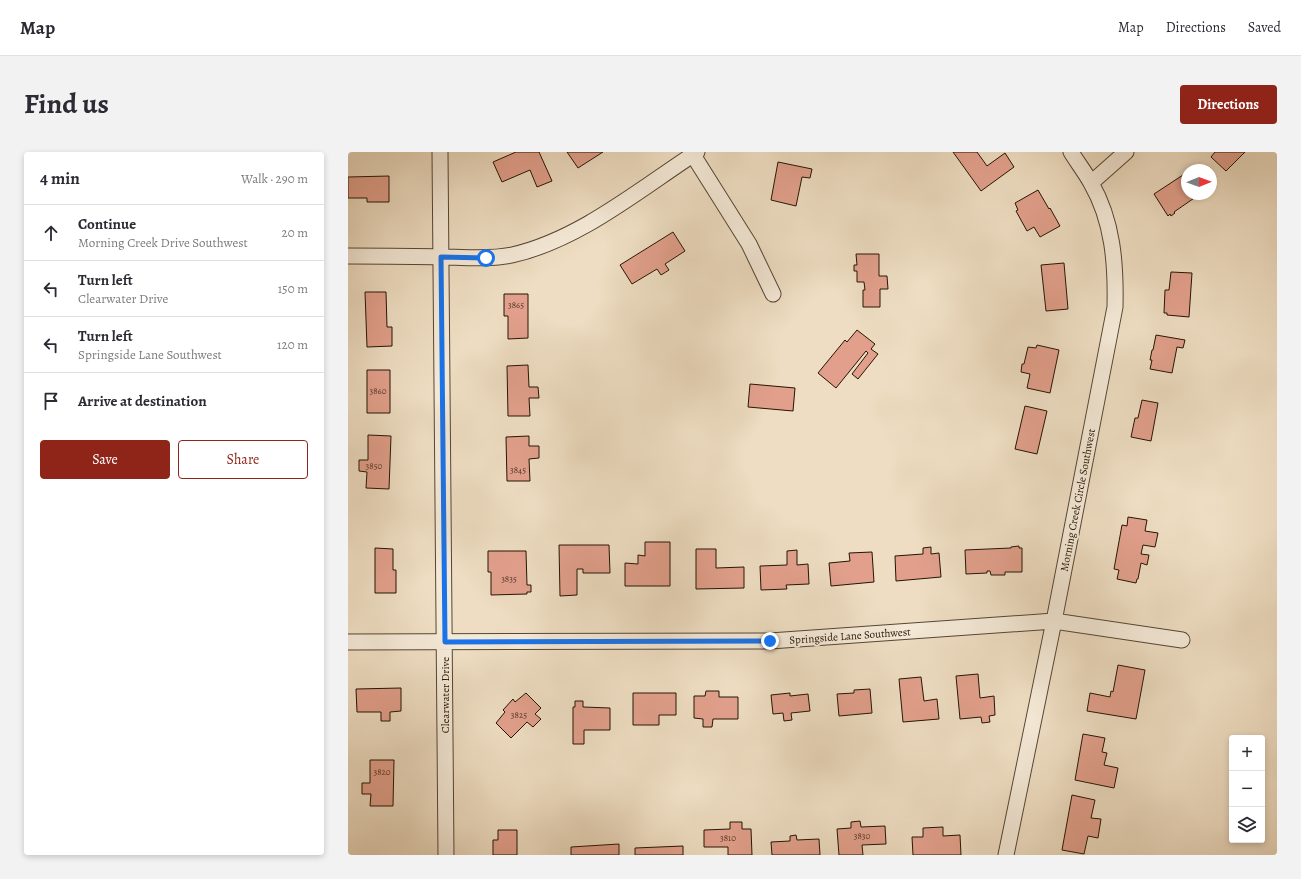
<!DOCTYPE html>
<meta charset="utf-8">
<style>
body{margin:0;font-family:Alegreya,serif;background:#f2f2f3;color:#2b2b33}
.controls{position:absolute;right:12px;bottom:12px;display:grid;overflow:hidden;border-radius:4px;box-shadow:0 2px 6px #0003}
.controls button{width:36px;height:36px;display:grid;place-items:center;padding:0;border:0;border-bottom:1px solid #e1e1e2;background:#fff;color:#2b2b33;font:20px sans-serif}
.compass{position:absolute;left:833px;top:12px;width:36px;height:36px;border-radius:50%;background:#fff;box-shadow:0 2px 6px #0003;rotate:89deg}
.stop{position:absolute;width:12px;height:12px;margin:-9px;border:3px solid #1a73e8;border-radius:50%;background:#fff}
.stop.end{background:#1a73e8;border-color:#fff;box-shadow:0 1px 4px #0008}
.list{margin:0;padding:0;list-style:none}
h2{display:flex;justify-content:space-between;align-items:center;height:52px;margin:0;padding:0 16px;font-size:17px}
h2 small{font-size:13px;font-weight:400;color:#7c7c81}
.list li{display:grid;grid-template-columns:26px 1fr auto;gap:12px;align-items:center;box-sizing:border-box;height:56px;padding:0 16px;border-top:1px solid #e1e1e2}
.list b{display:block;font-size:15px;white-space:nowrap}
.list p{margin:0;font-size:13px;white-space:nowrap;color:#7c7c81}
.list em{font-size:13px;font-style:normal;color:#7c7c81}
.actions{display:flex;gap:8px;padding:12px 16px}
.actions a{flex:1;padding:9px 0;border:1px solid #8f2418;border-radius:4px;text-align:center;font-size:14px;color:#8f2418}
.actions .main{background:#8f2418;color:#fff}
.icon{flex:none;width:22px;height:22px;fill:none;stroke:currentColor;stroke-width:2;stroke-linecap:round;stroke-linejoin:round}
.map{position:relative;flex:none;width:929px;height:703px;overflow:hidden;border-radius:4px}
header{display:flex;align-items:center;gap:24px;box-sizing:border-box;height:56px;padding:0 20px;background:#fff;border-bottom:1px solid #e1e1e2}
header strong{font-size:19px}
nav{display:flex;gap:22px;margin-inline-start:auto;font-size:14px}
.intro{display:flex;align-items:center;justify-content:space-between;box-sizing:border-box;height:96px;padding:0 24px}
h1{margin:0;font-size:28px}
.button{padding:10px 18px;border-radius:4px;background:#8f2418;color:#fff;font-size:14px;font-weight:700}
main{display:flex;gap:24px;padding:0 24px}
aside{flex:1;background:#fff;border-radius:4px;box-shadow:0 2px 6px #0003}
.map>svg:first-child{display:block}
.building{fill:#e2a08c;stroke:#241404}
.lines{fill:none;stroke-linecap:round;stroke-linejoin:round}
.street-casing{stroke:#564634;stroke-width:17}
.street{stroke:#f4e9d7;stroke-width:15}
.route{stroke:#1a73e8;stroke-width:5}
.labels{text-anchor:middle;dominant-baseline:central;stroke-width:4;stroke-linejoin:round;paint-order:stroke}
.number-label{font-size:9px;fill:#543726}
.street-label{font-size:11px;fill:#241404;stroke:#f4e9d7}
</style>
<header>
<strong>Map</strong>
<nav><a>Map</a><a>Directions</a><a>Saved</a></nav>
</header>
<div class="intro"><h1>Find us</h1><a class="button">Directions</a></div>
<main>
<aside>
<h2>4 min<small>Walk · 290 m</small></h2>
<ul class="list">
<li><svg class="icon" aria-label="ahead" viewBox="0 0 24 24"><path d="M12 20V5M6 11l6-6 6 6"/></svg><div><b>Continue</b><p>Morning Creek Drive Southwest</p></div><em>20 m</em></li>
<li><svg class="icon" aria-label="left" viewBox="0 0 24 24"><path d="M17 20v-9H6M10 6l-5 5 5 5"/></svg><div><b>Turn left</b><p>Clearwater Drive</p></div><em>150 m</em></li>
<li><svg class="icon" aria-label="left" viewBox="0 0 24 24"><path d="M17 20v-9H6M10 6l-5 5 5 5"/></svg><div><b>Turn left</b><p>Springside Lane Southwest</p></div><em>120 m</em></li>
<li><svg class="icon" aria-label="arrive" viewBox="0 0 24 24"><path d="M6 21V4h12l-3 4 3 4H6"/></svg><div><b>Arrive at destination</b></div></li>
</ul>
<div class="actions"><a class="main">Save</a><a>Share</a></div>
</aside>
<div class="map">
<svg width="929" height="703" viewBox="0 0 929 703">
<rect width="100%" height="100%" fill="#eeddc2"/>
<filter id="stains"><feTurbulence type="fractalNoise" baseFrequency=".005" numOctaves="4"/><feColorMatrix values="0 0 0 0 .2 0 0 0 0 .09 0 0 0 0 .02 0 0 0 .5 -.17"/></filter>
<radialGradient id="worn" r=".72"><stop offset=".6" stop-color="#630" stop-opacity="0"/><stop offset="1" stop-color="#630" stop-opacity=".3"/></radialGradient>
<!-- building -->
<path class="building" d="M 168,0 L 191,0 L 204,29 L 189,35 L 182,18 L 154,30 L 145,10 Z
M 219,0 L 255,0 L 230,16 Z
M 605,0 L 629,0 L 639,14 L 657,1 L 666,15 L 633,39 Z
M 867,0 L 897,0 L 878,19 L 863,5 Z
M 430,10 L 464,17 L 462,26 L 454,25 L 448,54 L 423,48 Z
M 838,21 L 839,42 L 852,42 L 826,60 L 827,61 L 823,64 L 822,62 L 820,64 L 806,42 Z
M 41,24 L 41,50 L 19,50 L 19,46 L 0,46 L 0,25 Z
M 690,38 L 701,57 L 702,56 L 712,74 L 692,85 L 686,75 L 679,79 L 668,59 L 670,58 L 667,51 Z
M 325,80 L 337,99 L 317,112 L 321,118 L 313,123 L 309,117 L 284,132 L 272,113 Z
M 508,102 L 531,102 L 531,124 L 539,124 L 540,137 L 532,137 L 532,155 L 515,155 L 515,138 L 517,138 L 516,130 L 509,130 L 509,119 L 506,119 L 506,113 L 509,113 Z
M 716,111 L 720,157 L 698,159 L 693,113 Z
M 823,120 L 844,121 L 841,165 L 819,163 L 819,161 L 816,161 L 817,138 L 821,138 Z
M 17,140 L 38,140 L 39,175 L 44,175 L 44,194 L 19,195 Z
M 156,142 L 180,142 L 180,186 L 160,187 L 160,164 L 156,164 Z
M 509,178 L 527,192 L 523,197 L 530,202 L 510,227 L 504,222 L 520,201 L 518,199 L 488,236 L 470,221 L 497,188 L 499,190 Z
M 808,183 L 837,188 L 835,196 L 829,195 L 824,221 L 802,217 L 804,208 L 802,208 L 804,198 L 805,198 Z
M 689,193 L 711,198 L 702,241 L 679,236 L 682,222 L 673,220 L 674,212 L 676,212 L 680,195 L 688,196 Z
M 180,213 L 181,235 L 190,235 L 191,246 L 181,246 L 182,264 L 160,264 L 159,214 Z
M 19,218 L 42,218 L 42,261 L 19,261 Z
M 402,232 L 447,236 L 445,259 L 400,255 Z
M 794,248 L 810,251 L 803,289 L 783,285 L 787,266 L 790,266 Z
M 677,254 L 699,259 L 689,302 L 667,297 Z
M 20,283 L 43,284 L 41,337 L 18,336 L 19,320 L 11,319 L 11,308 L 20,308 Z
M 181,284 L 181,294 L 191,294 L 191,306 L 181,307 L 182,329 L 159,329 L 158,285 Z
M 780,365 L 799,368 L 797,379 L 810,381 L 807,395 L 795,393 L 793,402 L 801,403 L 799,413 L 793,411 L 790,427 L 789,427 L 788,431 L 769,427 L 771,418 L 766,417 L 774,373 L 779,374 Z
M 297,390 L 322,390 L 322,434 L 277,434 L 277,411 L 290,412 L 290,403 L 297,404 Z
M 211,393 L 261,393 L 262,421 L 235,421 L 235,417 L 229,417 L 229,443 L 212,444 Z
M 671,394 L 671,396 L 674,396 L 674,420 L 657,420 L 657,423 L 643,423 L 642,419 L 639,419 L 639,421 L 618,422 L 617,398 L 663,396 L 663,395 Z
M 583,395 L 583,402 L 591,401 L 593,425 L 548,429 L 547,404 L 575,402 L 575,396 Z
M 27,396 L 45,397 L 45,418 L 48,418 L 48,441 L 27,441 Z
M 348,397 L 368,397 L 368,416 L 396,415 L 396,436 L 348,437 Z
M 449,398 L 449,413 L 460,412 L 461,432 L 438,433 L 439,437 L 413,438 L 412,414 L 439,413 L 439,399 Z
M 140,399 L 178,399 L 179,433 L 183,433 L 183,440 L 179,440 L 179,442 L 143,443 L 143,420 L 140,420 Z
M 524,400 L 526,430 L 483,434 L 481,411 L 502,409 L 501,401 Z
M 770,513 L 797,518 L 788,567 L 739,559 L 742,541 L 762,545 L 763,539 L 765,540 Z
M 630,522 L 632,546 L 646,544 L 647,563 L 641,564 L 642,570 L 634,571 L 633,565 L 612,567 L 608,524 Z
M 573,525 L 576,549 L 589,547 L 591,567 L 555,570 L 551,527 Z
M 53,536 L 53,559 L 42,560 L 42,569 L 33,569 L 33,560 L 9,560 L 8,537 Z
M 522,537 L 524,561 L 491,564 L 489,542 L 506,541 L 506,538 Z
M 358,539 L 371,539 L 371,545 L 390,545 L 390,567 L 365,567 L 364,575 L 355,575 L 355,567 L 346,566 L 346,544 L 357,544 Z
M 178,541 L 193,556 L 187,562 L 193,567 L 185,575 L 179,570 L 163,586 L 148,571 L 157,560 L 155,558 L 165,547 L 167,550 Z
M 285,541 L 328,541 L 328,563 L 311,563 L 311,573 L 285,573 Z
M 442,541 L 442,544 L 460,542 L 462,559 L 443,561 L 444,568 L 436,569 L 435,561 L 425,562 L 423,543 Z
M 227,549 L 235,549 L 235,555 L 262,556 L 262,578 L 236,578 L 236,592 L 225,592 L 225,555 L 227,555 Z
M 735,582 L 757,586 L 754,600 L 759,601 L 756,613 L 770,616 L 766,636 L 727,628 Z
M 22,608 L 46,608 L 45,654 L 22,654 L 23,642 L 14,642 L 14,631 L 22,631 Z
M 724,643 L 747,648 L 743,666 L 753,667 L 750,686 L 740,684 L 736,702 L 714,698 Z
M 512,669 L 513,675 L 537,674 L 538,692 L 514,693 L 515,703 L 491,703 L 489,677 L 503,676 L 503,670 Z
M 382,670 L 394,670 L 394,677 L 403,677 L 404,703 L 380,703 L 380,695 L 356,695 L 356,678 L 382,677 Z
M 595,675 L 595,684 L 612,683 L 613,703 L 565,703 L 564,685 L 575,685 L 575,676 Z
M 150,678 L 169,678 L 169,703 L 145,703 L 145,688 L 150,688 Z
M 448,683 L 449,688 L 471,687 L 472,703 L 424,703 L 423,690 L 442,689 L 442,684 Z
M 271,692 L 271,703 L 223,703 L 223,695 Z
M 335,694 L 335,703 L 287,703 L 287,696 Z"/>
<g class="lines">
<defs>
<path id="street" d="M 92,0 L 98,703
M 345,3 L 401,92 L 425,142
M 743,31 L 778,0
M 0,104 C 31,104 63,104 94,105 C 118,105 141,108 164,103 C 231,88 292,37 349,0
M 0,490 L 422,489 L 706,469 L 834,488
M 658,703 L 706,469 L 767,155 C 768,112 765,69 743,31 C 737,20 729,10 723,0"/>
</defs>
<!-- street casing -->
<use href="#street" class="street-casing"/>
<!-- street -->
<use href="#street" class="street"/>
</g>
<g class="lines">
<!-- route -->
<path class="route" d="M 138,106 L 93,105 L 97,490 L 422,489"/>
</g>
<g class="labels">
<!-- number labels -->
<g class="number-label">
<text x="168" y="153">3865</text>
<text x="30" y="239">3860</text>
<text x="26" y="314">3850</text>
<text x="170" y="318">3845</text>
<text x="161" y="427">3835</text>
<text x="171" y="563">3825</text>
<text x="34" y="620">3820</text>
<text x="514" y="684">3830</text>
<text x="380" y="686">3810</text>
</g>
<!-- street labels -->
<g class="street-label">
<text transform="translate(730 348) rotate(-79)">Morning Creek Circle Southwest</text>
<text transform="translate(502 484) rotate(-4)">Springside Lane Southwest</text>
<text transform="translate(97 543) rotate(-90)">Clearwater Drive</text>
</g>
</g>
<rect width="100%" height="100%" filter="url(#stains)"/>
<rect width="100%" height="100%" fill="url(#worn)"/>
</svg>
<div class="controls">
<button>+</button>
<button>−</button>
<button><svg class="icon" aria-label="layers" viewBox="0 0 24 24"><path d="M12 4l9 5-9 5-9-5zM3 14l9 5 9-5"/></svg></button>
</div>
<svg class="compass" viewBox="-18 -18 36 36"><path d="M0-13l5 13h-10z" fill="#e53935"/><path d="M0 13l5-13h-10z" fill="#7c7c81"/></svg>
<div class="stop" style="left:138px;top:106px"></div>
<div class="stop end" style="left:422px;top:489px"></div>
</div>
</main>
